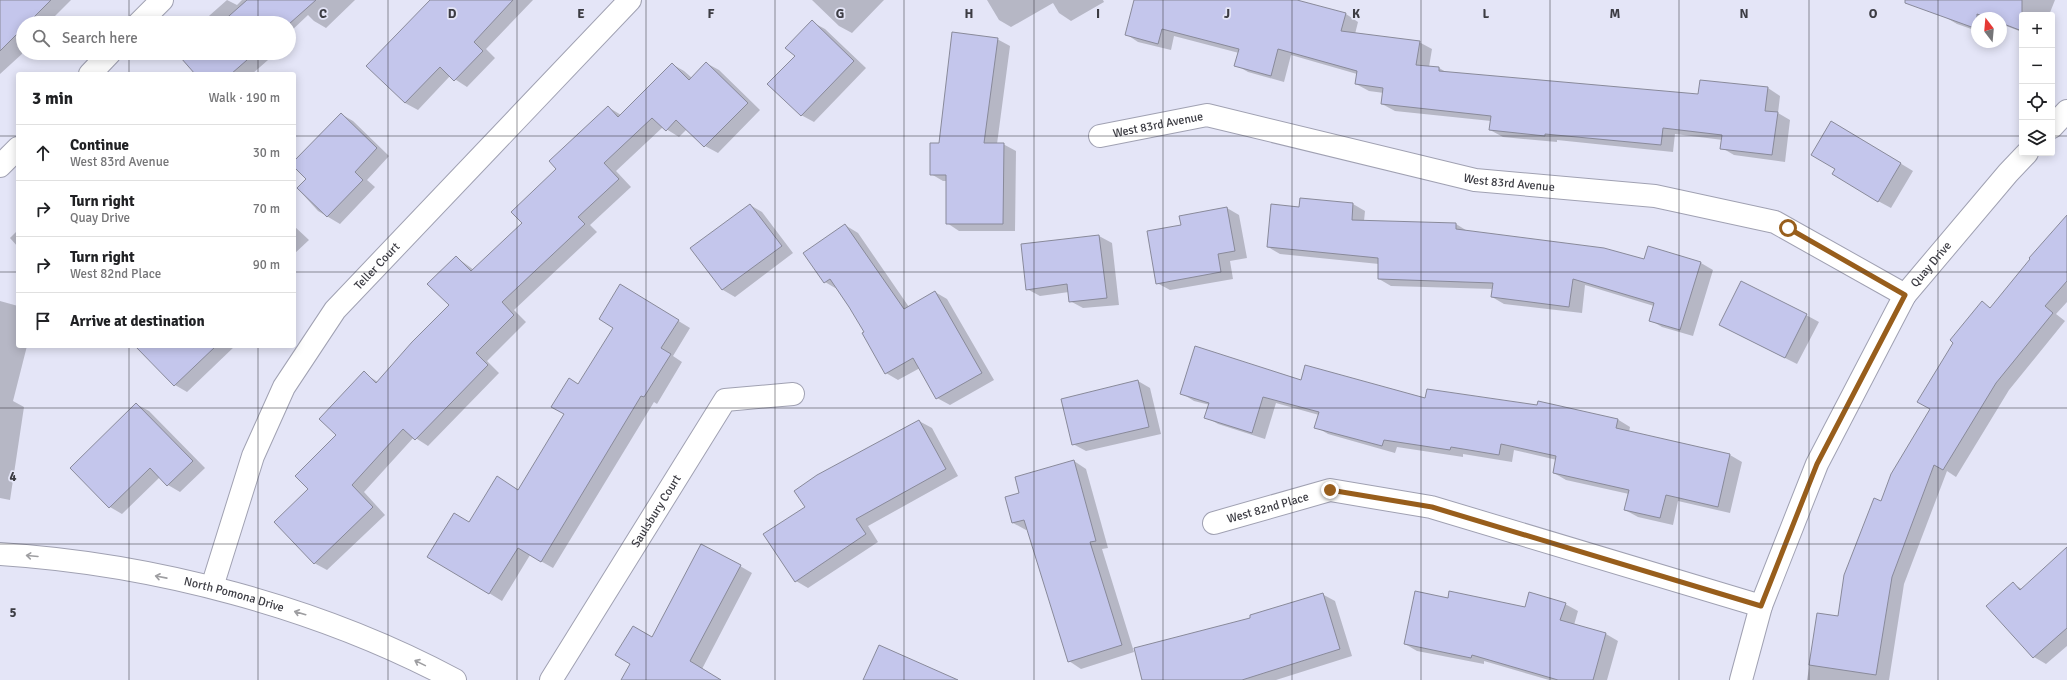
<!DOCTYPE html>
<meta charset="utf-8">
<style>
body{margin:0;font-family:Signika,sans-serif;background:#f6f6f6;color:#202124}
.controls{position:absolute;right:12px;top:12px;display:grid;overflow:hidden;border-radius:4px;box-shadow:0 2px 10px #0003}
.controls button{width:36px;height:36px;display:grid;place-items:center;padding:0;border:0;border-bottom:1px solid #e0e0e0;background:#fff;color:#202124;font:20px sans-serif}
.compass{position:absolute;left:1971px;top:12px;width:36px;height:36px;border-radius:50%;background:#fff;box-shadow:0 2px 10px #0003;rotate:344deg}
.stop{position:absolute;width:12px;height:12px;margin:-9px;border:3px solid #985e1c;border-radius:50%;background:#fff}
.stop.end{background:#985e1c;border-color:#fff;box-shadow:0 1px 4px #0008}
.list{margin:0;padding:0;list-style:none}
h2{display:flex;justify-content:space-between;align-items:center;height:52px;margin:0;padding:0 16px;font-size:17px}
h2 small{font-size:13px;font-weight:400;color:#757577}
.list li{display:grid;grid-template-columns:26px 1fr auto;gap:12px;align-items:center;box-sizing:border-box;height:56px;padding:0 16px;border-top:1px solid #e0e0e0}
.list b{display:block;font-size:15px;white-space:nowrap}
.list p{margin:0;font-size:13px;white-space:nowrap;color:#757577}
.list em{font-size:13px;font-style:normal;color:#757577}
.icon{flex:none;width:22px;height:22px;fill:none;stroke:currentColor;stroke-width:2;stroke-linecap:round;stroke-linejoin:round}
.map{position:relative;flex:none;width:2067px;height:680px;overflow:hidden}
.search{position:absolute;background:#fff;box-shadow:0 2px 10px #0003;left:16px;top:16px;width:280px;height:44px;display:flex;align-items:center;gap:10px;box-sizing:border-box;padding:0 14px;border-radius:22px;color:#757577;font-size:15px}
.panel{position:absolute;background:#fff;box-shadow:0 2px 10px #0003;left:16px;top:72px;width:280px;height:276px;border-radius:4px}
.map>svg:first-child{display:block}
.shadow{fill:#0003}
.building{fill:#c4c6ec;stroke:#898a9a}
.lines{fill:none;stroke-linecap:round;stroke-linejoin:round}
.street-casing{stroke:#a0a1b2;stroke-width:24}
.street{stroke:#fff;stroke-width:22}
.oneway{stroke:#9e9ea1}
.route{stroke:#985e1c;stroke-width:5}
.grid{fill:none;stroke:#3c3c43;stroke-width:1;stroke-opacity:0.55}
.labels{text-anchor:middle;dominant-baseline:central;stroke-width:3.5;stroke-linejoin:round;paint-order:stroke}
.street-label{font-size:12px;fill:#3c3c43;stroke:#e4e5f7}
.grid-label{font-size:13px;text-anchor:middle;font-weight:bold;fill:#3c3c43;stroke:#e4e5f7;stroke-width:3.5;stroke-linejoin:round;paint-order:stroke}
</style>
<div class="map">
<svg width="2067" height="680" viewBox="0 0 2067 680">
<rect width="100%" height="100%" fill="#e4e5f7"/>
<!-- shadow -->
<path class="shadow" d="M 0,0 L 71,0 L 48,23 L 23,23 L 23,53 L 0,74 Z
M 227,0 L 237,5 L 242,0 L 355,0 L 326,28 L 314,21 L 308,15 L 289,33 L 289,23 L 201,23 Z
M 431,0 L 533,0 L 486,49 L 495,58 L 467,87 L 450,76 L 418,110 L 405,103 Z
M 812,0 L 884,0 L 852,33 L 839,26 Z
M 987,0 L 1103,0 L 1104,2 L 1071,21 L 1059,13 L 1053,3 L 1011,27 L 999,20 Z
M 1135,0 L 1293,0 L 1346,14 L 1358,22 L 1355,34 L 1419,42 L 1432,49 L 1429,67 L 1439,68 L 1446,72 L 1699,96 L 1768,88 L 1780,96 L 1778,113 L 1790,120 L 1785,162 L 1734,155 L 1722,148 L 1723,140 L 1675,134 L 1673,152 L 1557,140 L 1557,142 L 1503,137 L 1490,130 L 1491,121 L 1395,111 L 1382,104 L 1384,93 L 1369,91 L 1356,84 L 1357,74 L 1291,55 L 1284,82 L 1248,72 L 1236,65 L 1239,53 L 1174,36 L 1171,50 L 1138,42 L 1126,34 Z
M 1951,0 L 2055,0 L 2049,15 L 2022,15 L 2022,32 L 2001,24 L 2001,18 L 1977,18 L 1977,31 L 1957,24 L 1945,17 Z
M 812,22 L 825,29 L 866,68 L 814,122 L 801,115 L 796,56 Z
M 997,39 L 1010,46 L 997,144 L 1003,144 L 1016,151 L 1015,231 L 959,231 L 947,223 L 947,181 L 943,181 L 931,174 Z
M 188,53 L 276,53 L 252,74 L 197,74 Z
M 706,63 L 719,70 L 760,110 L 718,153 L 705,146 L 687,129 L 679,137 L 663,127 L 616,171 L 631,187 L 590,225 L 597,232 L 514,310 L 526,322 L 487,361 L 499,373 L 428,446 L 414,437 L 364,492 L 385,515 L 327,570 L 314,563 L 309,489 L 338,435 L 364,373 L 378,382 L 450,305 L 456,257 L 474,270 L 523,223 L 558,169 L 608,107 L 621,115 L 672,64 L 684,71 L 692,78 Z
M 341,114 L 353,121 L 389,156 L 367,180 L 375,187 L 340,224 L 318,211 L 298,189 L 308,179 L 294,166 L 294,162 Z
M 1844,129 L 1913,171 L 1891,208 L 1878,201 L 1836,168 Z
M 1301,199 L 1353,204 L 1365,211 L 1364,221 L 1456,224 L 1469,232 L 1644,260 L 1701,263 L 1713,270 L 1693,336 L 1662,327 L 1650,320 L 1654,306 L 1585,285 L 1582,313 L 1504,304 L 1492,297 L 1493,289 L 1391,286 L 1379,279 L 1379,264 L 1280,254 L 1268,247 L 1300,208 Z
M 750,205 L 762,212 L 793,253 L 735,297 L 723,290 L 692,248 Z
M 1227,208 L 1239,215 L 1247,258 L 1230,261 L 1233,279 L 1170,290 L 1157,283 L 1182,226 Z
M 2067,216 L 2067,302 L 2056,314 L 2065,321 L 2009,390 L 1956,477 L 1947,471 L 1904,584 L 1889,680 L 1807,680 L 1818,614 L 1838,617 L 1881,502 L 1931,409 L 1982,303 L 1991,308 Z
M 845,225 L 858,233 L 909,307 L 935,292 L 947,299 L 994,380 L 950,405 L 937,398 L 920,368 L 898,380 L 886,373 L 866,332 L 837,289 L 825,282 Z
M 294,226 L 309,240 L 294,254 Z
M 18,230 L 18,247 L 10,238 Z
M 1099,236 L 1112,243 L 1119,305 L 1083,308 L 1070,301 L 1069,292 L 1040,296 L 1027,289 L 1022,245 Z
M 633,293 L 690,328 L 673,356 L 682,362 L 657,404 L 654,402 L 553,568 L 530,555 L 502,601 L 428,556 L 469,523 L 519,491 L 565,414 L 579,385 L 614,328 Z
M 0,301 L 18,306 L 18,346 L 27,346 L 13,401 L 24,407 L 10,500 L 0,498 Z
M 1806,315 L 1819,322 L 1797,364 L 1720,325 Z
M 146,346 L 235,346 L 187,392 L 175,385 Z
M 1138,381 L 1150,388 L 1161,434 L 1086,451 L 1073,444 Z
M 1301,381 L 1426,399 L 1617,419 L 1630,427 L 1629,432 L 1730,455 L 1742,462 L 1730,513 L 1678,501 L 1673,525 L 1638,517 L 1625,510 L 1629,494 L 1566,480 L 1554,473 L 1557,460 L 1514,450 L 1512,462 L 1463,454 L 1463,457 L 1397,447 L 1395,453 L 1328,434 L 1316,427 L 1319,415 L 1276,403 L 1265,439 L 1218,424 L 1206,417 L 1210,405 L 1194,401 L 1181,393 Z
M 136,404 L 149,411 L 205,468 L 180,492 L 168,485 L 160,477 L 122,514 L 110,507 Z
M 919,421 L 932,428 L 958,476 L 868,526 L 878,542 L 808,588 L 796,581 L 806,507 Z
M 1074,461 L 1086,469 L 1108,548 L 1102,549 L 1134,652 L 1081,669 L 1069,661 L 1028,529 L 1026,530 L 1013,523 L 1020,493 Z
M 2067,559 L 2067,646 L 2046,664 L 2034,657 L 2013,584 L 2022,589 Z
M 740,566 L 752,573 L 702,669 L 706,680 L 622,680 Z
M 1322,594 L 1335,601 L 1352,656 L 1276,680 L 1143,680 L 1252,619 Z
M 1449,599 L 1525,608 L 1565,604 L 1578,611 L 1574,625 L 1606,634 L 1618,641 L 1607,680 L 1549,680 L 1484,661 L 1484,664 L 1417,651 L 1405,644 Z"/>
<!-- building -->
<path class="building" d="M 0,0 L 51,0 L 28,23 L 23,23 L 23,28 L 0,51 Z
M 247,0 L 316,0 L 289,24 L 221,23 Z
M 430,0 L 513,0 L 474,42 L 483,51 L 454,81 L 440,67 L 405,103 L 366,66 Z
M 1134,0 L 1297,0 L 1346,13 L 1341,31 L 1420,41 L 1416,65 L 1439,67 L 1439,71 L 1698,94 L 1700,80 L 1768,87 L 1765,111 L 1778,112 L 1772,155 L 1720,149 L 1722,135 L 1663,128 L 1661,145 L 1545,134 L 1545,136 L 1489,130 L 1491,116 L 1381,104 L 1383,88 L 1355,84 L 1357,71 L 1278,49 L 1271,76 L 1234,66 L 1239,49 L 1162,29 L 1158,44 L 1125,35 Z
M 1905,0 L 2022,0 L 2022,31 L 2001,23 L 2001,18 L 1988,18 L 1977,14 L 1977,29 L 1905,3 Z
M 812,20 L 854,61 L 801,116 L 767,84 L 795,56 L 785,48 Z
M 952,32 L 998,38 L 984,143 L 1004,143 L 1003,224 L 946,224 L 946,175 L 930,175 L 930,143 L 939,143 Z
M 186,53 L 255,53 L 231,74 L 195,74 L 181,58 Z
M 706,62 L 748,103 L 704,147 L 676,120 L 666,131 L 652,118 L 604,163 L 619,179 L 578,217 L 585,224 L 502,302 L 514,315 L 476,353 L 488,365 L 415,440 L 403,429 L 352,485 L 373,507 L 314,564 L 274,522 L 308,489 L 295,476 L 336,435 L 319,419 L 364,371 L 376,383 L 412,342 L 449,305 L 427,284 L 456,256 L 471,271 L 522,223 L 511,212 L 556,169 L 549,161 L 608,106 L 618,117 L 672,63 L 689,80 Z
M 341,113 L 377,148 L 355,172 L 363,180 L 327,217 L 297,188 L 306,179 L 294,167 L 294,161 Z
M 1831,121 L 1901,163 L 1878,202 L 1832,174 L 1835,169 L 1811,155 Z
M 1300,198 L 1353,203 L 1352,220 L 1456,223 L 1456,229 L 1604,248 L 1644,259 L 1648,246 L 1701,262 L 1680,330 L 1649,321 L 1654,303 L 1573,279 L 1569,307 L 1491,297 L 1493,283 L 1378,279 L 1378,258 L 1267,247 L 1271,204 L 1299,207 Z
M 750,204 L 782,246 L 722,290 L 690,248 Z
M 1227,207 L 1235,251 L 1218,254 L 1221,272 L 1156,284 L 1147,231 L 1181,225 L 1179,216 Z
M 2067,215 L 2067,281 L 2045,306 L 2053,313 L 1996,383 L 1943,470 L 1934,465 L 1892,577 L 1876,675 L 1809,665 L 1817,613 L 1838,616 L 1844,575 L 1874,498 L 1881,501 L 1891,474 L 1930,409 L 1917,402 L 1953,343 L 1950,340 L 1982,301 L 1990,308 L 2030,259 L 2029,258 Z
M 845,224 L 904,309 L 935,291 L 982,373 L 936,399 L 913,358 L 885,374 L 862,333 L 864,332 L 849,307 L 830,279 L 824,283 L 803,253 Z
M 1099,235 L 1107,298 L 1069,302 L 1067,284 L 1026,290 L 1021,244 Z
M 1741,281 L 1807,314 L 1785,358 L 1719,325 Z
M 620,284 L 679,320 L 661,348 L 671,354 L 644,397 L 641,396 L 541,562 L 518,548 L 489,594 L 427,557 L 454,513 L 469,522 L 497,476 L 518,490 L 564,414 L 551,407 L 569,378 L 578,384 L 613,328 L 599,319 Z
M 135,346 L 216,346 L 174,386 Z
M 1195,346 L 1301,380 L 1305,365 L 1425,398 L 1427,389 L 1537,405 L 1538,401 L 1618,419 L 1616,428 L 1730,454 L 1718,507 L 1666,495 L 1660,518 L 1624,510 L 1629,490 L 1553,473 L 1556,456 L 1501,444 L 1499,455 L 1451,447 L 1450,450 L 1384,440 L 1382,446 L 1314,428 L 1319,412 L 1263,397 L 1252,433 L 1204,418 L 1209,403 L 1180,394 Z
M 1138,380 L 1149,427 L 1072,445 L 1061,399 Z
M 136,403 L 193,461 L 167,486 L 150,468 L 109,508 L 70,468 Z
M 919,420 L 946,469 L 856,519 L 866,534 L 795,582 L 763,534 L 805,507 L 794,491 L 817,475 Z
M 1074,460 L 1096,541 L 1090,542 L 1122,645 L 1068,662 L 1024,520 L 1012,523 L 1005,497 L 1019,493 L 1015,477 Z
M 701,544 L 741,565 L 690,661 L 721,680 L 621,680 L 630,664 L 615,655 L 633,626 L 652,637 Z
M 2067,547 L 2067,628 L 2033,658 L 1986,606 L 2013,582 L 2020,590 Z
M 1415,591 L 1448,598 L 1449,591 L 1525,607 L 1529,592 L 1566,603 L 1560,620 L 1606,633 L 1593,680 L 1558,680 L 1472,655 L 1471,658 L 1404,644 Z
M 1323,593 L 1340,649 L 1242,680 L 1142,680 L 1134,648 L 1250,618 L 1250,615 Z
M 879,645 L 958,680 L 863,680 Z"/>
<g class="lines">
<defs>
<g id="street">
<path d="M 139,23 L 162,0"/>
<path d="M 90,74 L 110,53"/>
<path d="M 2052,127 L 2067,111"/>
<path id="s1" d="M 1100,136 L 1207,115 L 1475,180 L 1655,196 L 1775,222 L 1905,295"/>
<path d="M 0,166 L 18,148"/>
<path id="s2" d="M 1214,523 L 1330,490 L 1431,507 L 1761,606"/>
<path id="s3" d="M 0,554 C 154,564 319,607 455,680"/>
<path id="s4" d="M 212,587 L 253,456 L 284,387 L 335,310 L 630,0"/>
<path id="s5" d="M 551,680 L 725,400 L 793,394"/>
<path id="s6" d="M 1741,680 L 1761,606 L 1817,464 L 1905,295 L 2008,173 L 2027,153"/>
</g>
</defs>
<!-- street casing -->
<use href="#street" class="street-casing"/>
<!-- street -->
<use href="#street" class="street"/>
</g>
<!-- one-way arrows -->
<defs><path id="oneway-shaft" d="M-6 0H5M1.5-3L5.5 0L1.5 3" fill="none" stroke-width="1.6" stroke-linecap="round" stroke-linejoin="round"/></defs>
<g class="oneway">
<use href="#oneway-shaft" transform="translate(32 556) rotate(-175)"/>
<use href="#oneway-shaft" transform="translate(161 577) rotate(-169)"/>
<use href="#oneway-shaft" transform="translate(300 613) rotate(-164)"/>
<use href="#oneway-shaft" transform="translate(420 663) rotate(-154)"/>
</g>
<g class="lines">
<!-- route -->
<path class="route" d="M 1330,490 L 1432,507 L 1761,606 L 1817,464 L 1905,295 L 1788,228"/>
</g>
<!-- grid -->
<path class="grid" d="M 129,0 L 129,23M 258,0 L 258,23M 388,0 L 388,680M 517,0 L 517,680M 646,0 L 646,680M 775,0 L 775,680M 904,0 L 904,680M 1034,0 L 1034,680M 1163,0 L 1163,680M 1292,0 L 1292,680M 1421,0 L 1421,680M 1550,0 L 1550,680M 1679,0 L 1679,680M 1809,0 L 1809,680M 1938,0 L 1938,680M 129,53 L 129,74M 258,53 L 258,74M 0,136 L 18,136M 294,136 L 2022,136M 2052,136 L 2067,136M 0,272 L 18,272M 294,272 L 2067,272M 129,346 L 129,680M 258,346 L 258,680M 0,408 L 2067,408M 0,544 L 2067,544"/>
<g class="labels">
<!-- street labels -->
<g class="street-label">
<text stroke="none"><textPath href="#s1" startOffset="59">West 83rd Avenue</textPath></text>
<text stroke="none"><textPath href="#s1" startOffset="419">West 83rd Avenue</textPath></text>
<text stroke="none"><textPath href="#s6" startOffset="460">Quay Drive</textPath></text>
<text stroke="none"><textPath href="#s4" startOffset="366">Teller Court</textPath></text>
<text stroke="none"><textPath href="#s2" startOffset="56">West 82nd Place</textPath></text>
<text stroke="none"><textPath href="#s5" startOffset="199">Saulsbury Court</textPath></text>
<text stroke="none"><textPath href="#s3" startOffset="238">North Pomona Drive</textPath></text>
</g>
</g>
<g class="grid-label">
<text x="323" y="18">C</text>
<text x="452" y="18">D</text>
<text x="581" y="18">E</text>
<text x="711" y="18">F</text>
<text x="840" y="18">G</text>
<text x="969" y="18">H</text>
<text x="1098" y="18">I</text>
<text x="1227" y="18">J</text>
<text x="1356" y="18">K</text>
<text x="1486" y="18">L</text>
<text x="1615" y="18">M</text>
<text x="1744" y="18">N</text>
<text x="1873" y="18">O</text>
<text x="13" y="481">4</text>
<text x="13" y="617">5</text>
</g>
</svg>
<div class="controls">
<button>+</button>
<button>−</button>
<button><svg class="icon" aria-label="locate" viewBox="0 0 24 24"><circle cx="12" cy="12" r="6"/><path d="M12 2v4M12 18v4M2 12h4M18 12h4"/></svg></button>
<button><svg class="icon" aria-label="layers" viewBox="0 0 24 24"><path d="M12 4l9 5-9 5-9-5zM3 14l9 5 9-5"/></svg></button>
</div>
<svg class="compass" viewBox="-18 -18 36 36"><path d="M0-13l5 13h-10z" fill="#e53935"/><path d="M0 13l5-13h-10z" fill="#757577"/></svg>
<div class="stop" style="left:1788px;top:228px"></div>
<div class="stop end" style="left:1330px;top:490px"></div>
<div class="search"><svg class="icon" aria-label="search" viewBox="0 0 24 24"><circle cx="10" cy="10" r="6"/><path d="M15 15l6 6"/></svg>Search here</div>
<section class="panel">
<h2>3 min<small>Walk · 190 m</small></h2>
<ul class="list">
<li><svg class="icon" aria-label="ahead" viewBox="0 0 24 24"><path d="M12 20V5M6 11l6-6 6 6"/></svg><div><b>Continue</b><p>West 83rd Avenue</p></div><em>30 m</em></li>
<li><svg class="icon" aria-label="right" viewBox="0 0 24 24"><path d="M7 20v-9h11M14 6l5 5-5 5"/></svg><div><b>Turn right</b><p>Quay Drive</p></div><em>70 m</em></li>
<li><svg class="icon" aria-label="right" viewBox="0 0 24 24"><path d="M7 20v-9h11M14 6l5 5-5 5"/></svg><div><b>Turn right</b><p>West 82nd Place</p></div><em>90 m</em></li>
<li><svg class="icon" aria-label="arrive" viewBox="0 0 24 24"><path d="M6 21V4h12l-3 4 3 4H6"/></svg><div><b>Arrive at destination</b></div></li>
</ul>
</section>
</div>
